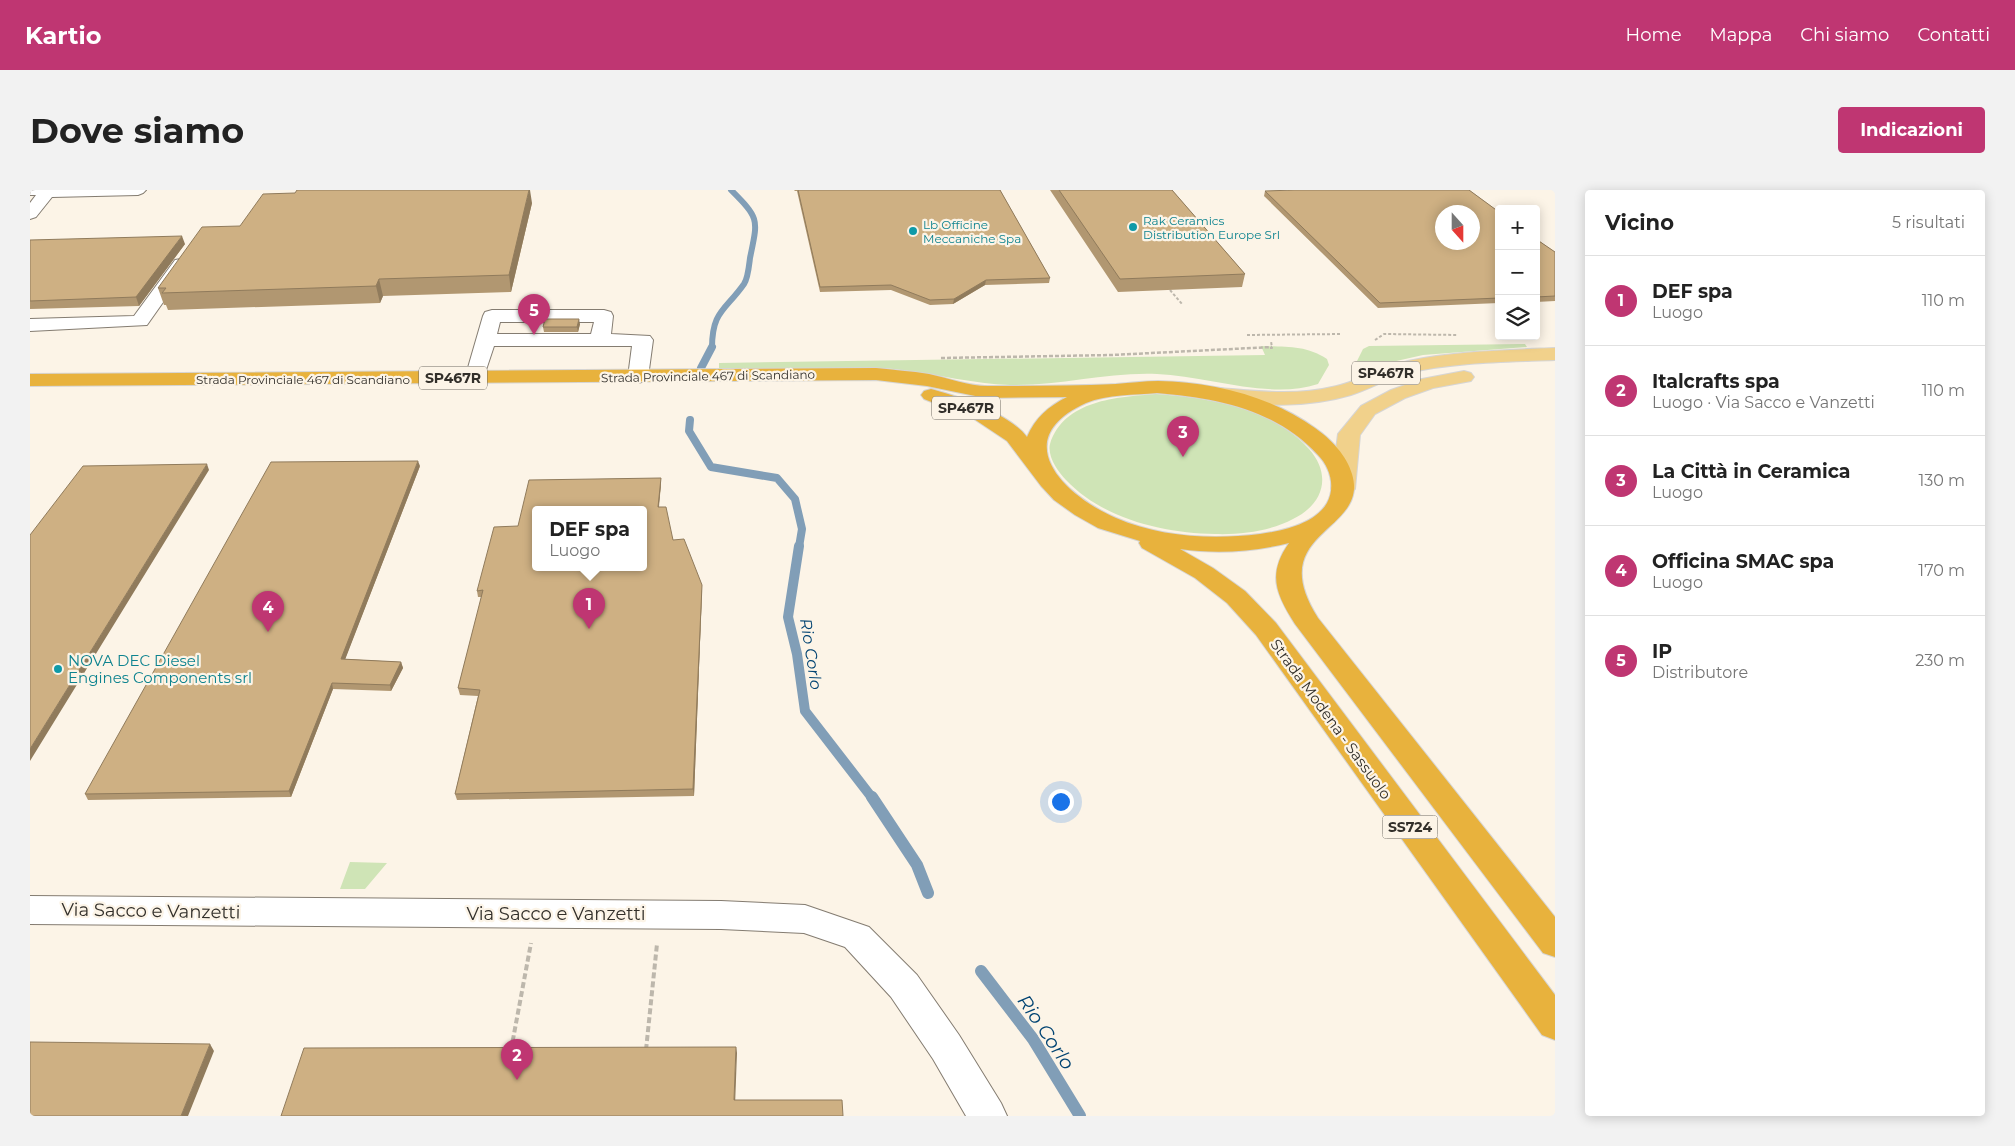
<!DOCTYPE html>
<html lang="it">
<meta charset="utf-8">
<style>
body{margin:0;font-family:Montserrat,sans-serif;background:#f2f2f2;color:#222}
.controls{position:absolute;right:15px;top:15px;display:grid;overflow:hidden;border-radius:5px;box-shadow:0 2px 12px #0003}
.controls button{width:45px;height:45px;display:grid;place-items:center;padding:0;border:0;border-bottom:1px solid #e0e0e0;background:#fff;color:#222;font:25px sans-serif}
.compass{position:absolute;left:1405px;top:15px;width:45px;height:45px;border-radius:50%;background:#fff;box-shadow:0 2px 12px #0003;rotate:159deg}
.you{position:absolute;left:1030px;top:611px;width:18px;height:18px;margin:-12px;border:4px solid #fff;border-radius:50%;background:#1a73e8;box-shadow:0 0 0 8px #1a73e833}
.badge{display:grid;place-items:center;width:32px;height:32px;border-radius:50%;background:#bf3672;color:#fff;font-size:16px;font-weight:700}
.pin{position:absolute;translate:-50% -41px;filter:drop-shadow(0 1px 2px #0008)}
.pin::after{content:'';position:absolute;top:26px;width:18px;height:15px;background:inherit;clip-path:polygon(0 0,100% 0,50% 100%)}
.popup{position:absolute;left:502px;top:316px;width:115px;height:65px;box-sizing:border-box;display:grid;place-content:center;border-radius:5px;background:#fff;filter:drop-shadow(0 1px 4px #0005);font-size:16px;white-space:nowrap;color:#767676}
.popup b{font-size:19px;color:#222}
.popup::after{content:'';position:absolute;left:50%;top:100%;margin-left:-10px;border:10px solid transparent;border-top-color:#fff}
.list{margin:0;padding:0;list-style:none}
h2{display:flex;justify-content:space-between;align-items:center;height:65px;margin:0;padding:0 20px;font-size:21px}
h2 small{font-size:16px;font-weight:400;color:#767676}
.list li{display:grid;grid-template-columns:32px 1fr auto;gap:15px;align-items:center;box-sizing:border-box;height:90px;padding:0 20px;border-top:1px solid #e0e0e0}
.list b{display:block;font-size:19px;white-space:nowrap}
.list p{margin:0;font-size:16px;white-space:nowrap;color:#767676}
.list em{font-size:16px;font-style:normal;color:#767676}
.icon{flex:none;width:28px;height:28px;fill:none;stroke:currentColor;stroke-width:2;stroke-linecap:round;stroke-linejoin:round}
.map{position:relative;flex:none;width:1525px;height:926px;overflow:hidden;border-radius:5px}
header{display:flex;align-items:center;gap:30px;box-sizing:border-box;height:70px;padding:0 25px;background:#bf3672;color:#fff}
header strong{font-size:24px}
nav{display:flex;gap:28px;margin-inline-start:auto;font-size:18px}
.intro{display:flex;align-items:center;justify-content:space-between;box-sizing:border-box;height:120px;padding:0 30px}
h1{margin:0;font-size:35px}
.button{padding:12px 22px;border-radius:5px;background:#bf3672;color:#fff;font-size:18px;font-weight:700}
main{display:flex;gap:30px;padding:0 30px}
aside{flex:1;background:#fff;border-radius:5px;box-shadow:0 2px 12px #0003}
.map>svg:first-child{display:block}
.green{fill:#cfe4b6}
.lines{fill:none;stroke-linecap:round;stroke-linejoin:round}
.stream-far3{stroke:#819eb7;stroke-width:6}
.stream-far2{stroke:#819eb7;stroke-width:8}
.stream-far1{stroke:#819eb7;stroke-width:10}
.stream{stroke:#819eb7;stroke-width:12}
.minor-casing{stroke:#847c71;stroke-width:2}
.major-casing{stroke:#d6d5d4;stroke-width:2}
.highway-casing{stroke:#d6d5d4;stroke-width:2}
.path-far2{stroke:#bdb7ac;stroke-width:2;stroke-dasharray:3 2;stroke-linecap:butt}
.path-far1{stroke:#bdb7ac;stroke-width:2.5;stroke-dasharray:4 2;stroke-linecap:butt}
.path{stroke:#bdb7ac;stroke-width:4;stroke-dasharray:6 3;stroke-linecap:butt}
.minor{fill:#fff;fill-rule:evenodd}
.major{fill:#f1d18b;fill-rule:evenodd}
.highway{fill:#e8b23d;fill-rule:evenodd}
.wall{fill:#b19771}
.shaded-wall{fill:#907b5c}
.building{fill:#ceb083;stroke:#907b5c;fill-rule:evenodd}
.culture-dot{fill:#0f9aa8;stroke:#fcf4e7;stroke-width:2}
.labels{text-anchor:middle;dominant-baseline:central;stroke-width:4.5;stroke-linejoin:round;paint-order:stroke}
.far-culture-label{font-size:12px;fill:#0d838f;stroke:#fcf4e7;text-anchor:start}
.far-street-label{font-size:12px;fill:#322f2a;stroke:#fcf4e7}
.shield{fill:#fcf4e7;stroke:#6f6a63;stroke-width:1}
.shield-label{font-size:14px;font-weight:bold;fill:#322f2a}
.culture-label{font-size:15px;fill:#0d838f;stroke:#fcf4e7;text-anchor:start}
.street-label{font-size:15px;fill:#322f2a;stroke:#fcf4e7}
.water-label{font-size:16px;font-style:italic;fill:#004372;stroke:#fcf4e7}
.near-street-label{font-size:18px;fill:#322f2a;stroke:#fcf4e7}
.near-water-label{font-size:19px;font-style:italic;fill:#004372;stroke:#fcf4e7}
</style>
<header>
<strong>Kartio</strong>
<nav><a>Home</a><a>Mappa</a><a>Chi siamo</a><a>Contatti</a></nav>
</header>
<div class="intro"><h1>Dove siamo</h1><a class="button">Indicazioni</a></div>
<main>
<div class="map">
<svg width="1525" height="926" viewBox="0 0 1525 926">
<rect width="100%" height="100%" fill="#fcf4e7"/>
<!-- green -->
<path class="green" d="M 1495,154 L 1497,157 L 1393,165 L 1322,181 L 1333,159 L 1339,156 Z
M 1231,156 C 1256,157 1276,155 1297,169 L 1299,175 L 1288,194 C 1240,210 1177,186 1127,184 C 1077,182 1030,196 980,195 C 943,194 908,184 871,180 C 849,177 826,179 803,179 C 765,180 727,180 689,181 L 689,173 L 1235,165 Z
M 1126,204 C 1179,208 1241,217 1279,259 C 1302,285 1294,314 1263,329 C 1241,341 1210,345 1185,344 C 1133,343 1073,329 1036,290 C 1028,282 1017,266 1020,254 C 1034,210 1087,207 1126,204 Z
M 320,672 L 357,673 L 335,699 L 310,699 Z"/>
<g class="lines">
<!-- stream-far3 -->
<path class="stream-far3" d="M 682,158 C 682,121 695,121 714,94 C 718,88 719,76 720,68 C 728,29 730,29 701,0"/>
<!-- stream-far2 -->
<path class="stream-far2" d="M 671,178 L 682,157
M 660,230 L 659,241 L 681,277 L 747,288 L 765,309 L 772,339 L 769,357"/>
<!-- stream-far1 -->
<path class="stream-far1" d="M 769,356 L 758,427 L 767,464 L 775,521 L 843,609"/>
<!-- stream -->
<path class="stream" d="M 842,607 L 887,675 L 898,703
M 951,781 L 1003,849 L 1050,926"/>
<defs>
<path id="minor" d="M 0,0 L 116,0 L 113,3 L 108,5 L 22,7 L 6,27 L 0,29 L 0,13 L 6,5 L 0,5 Z
M 151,69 L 157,70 L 160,74 L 117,135 L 0,141 L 0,129 L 104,126 L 145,70 Z
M 462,120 L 574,120 L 581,122 L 583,126 L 581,144 L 620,146 L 623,150 L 618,187 L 615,191 L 608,193 L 601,191 L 598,187 L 602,156 L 464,156 L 452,192 L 445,194 L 438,192 L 435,188 L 453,126 L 455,122 ZM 470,132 L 564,132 L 561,144 L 467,144 Z
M 0,706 L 691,711 L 775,715 L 839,737 L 887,785 L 929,845 L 971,913 L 977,926 L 936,926 L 903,869 L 861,807 L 815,757 L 774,743 L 691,739 L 0,734 Z"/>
<path id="major" d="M 1525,158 L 1525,170 C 1476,172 1425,172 1378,183 C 1358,188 1340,199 1321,205 C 1282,217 1221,218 1182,208 L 1179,204 L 1182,200 L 1189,198 C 1226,201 1265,206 1302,197 C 1328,192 1351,177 1378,171 C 1426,161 1476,160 1525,158 Z
M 1434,181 L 1441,183 L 1444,187 L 1441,191 L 1403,198 L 1375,208 L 1345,224 L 1330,245 L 1325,299 L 1321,304 L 1313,306 L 1305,304 L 1301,299 L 1308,244 L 1331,216 L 1361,200 L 1392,189 Z"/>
<path id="highway" d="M 846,178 C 863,180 881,181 899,184 C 918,188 938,196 958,196 C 1001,196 1044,196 1086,194 C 1100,193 1114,191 1128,191 C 1182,192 1241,206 1285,238 C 1301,249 1317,266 1322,284 C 1340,343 1232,340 1288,428 L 1525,727 L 1525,767 L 1513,763 L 1265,434 C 1246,404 1237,384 1259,353 C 1223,362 1186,364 1150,359 L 1183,378 L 1215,401 L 1246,433 L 1525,805 L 1525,850 L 1512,845 L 1226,445 L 1197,413 L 1165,388 L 1112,358 L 1109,353 L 1110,351 L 1068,338 L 1045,325 L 1024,310 L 1011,296 L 977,251 L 944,229 L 894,209 L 891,205 L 894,201 L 901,199 C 928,206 980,224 997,247 C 1005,228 1019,216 1037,207 L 955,208 L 897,196 L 846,190 L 0,196 L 0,184 ZM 1127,203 C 1187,208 1245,219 1288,265 C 1300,277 1306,297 1297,313 C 1285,334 1252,341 1230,344 C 1182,350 1130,347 1086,328 C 1033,305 977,249 1056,213 C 1078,204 1104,205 1127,203 Z"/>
</defs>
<!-- minor casing -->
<use href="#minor" class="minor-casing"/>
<!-- major casing -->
<use href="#major" class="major-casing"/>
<!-- highway casing -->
<use href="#highway" class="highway-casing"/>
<!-- path-far2 -->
<path class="path-far2" d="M 1140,100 L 1152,114
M 1217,145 L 1312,144
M 1345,150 L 1354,144 L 1428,145
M 1240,158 L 1242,158 L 1241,151"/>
<!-- path-far1 -->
<path class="path-far1" d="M 911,168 L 1082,165 L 1242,157"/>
<!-- path -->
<path class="path" d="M 481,860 L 501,753
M 616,860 L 627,754"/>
<!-- minor -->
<use href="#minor" class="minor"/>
<!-- major -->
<use href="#major" class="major"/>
<!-- highway -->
<use href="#highway" class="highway"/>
</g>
<!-- wall -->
<path class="wall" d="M 764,0 L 970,0 L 1020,88 L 1019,93 L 955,95 L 923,114 L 900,115 L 861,100 L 790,102 L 767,1 L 765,1 Z
M 1020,0 L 1142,0 L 1215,84 L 1212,97 L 1088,102 Z
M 1258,0 L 1439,0 L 1469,22 L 1469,113 L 1348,118 L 1234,6 L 1235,1 L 1258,1 Z
M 502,13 L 481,102 L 353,106 L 350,113 L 138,120 L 136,115 L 134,115 L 128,98 L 210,36 Z
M 1506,49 L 1525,62 L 1525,111 L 1506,112 Z
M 0,50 L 155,54 L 109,116 L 0,119 Z
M 550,134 L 548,142 L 514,142 L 513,137 Z
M 390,276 L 315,469 L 371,472 L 373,478 L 361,501 L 303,499 L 261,607 L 58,610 L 55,604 Z
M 631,294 L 629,317 L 643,350 L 672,401 L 664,606 L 427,610 L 425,604 L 448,506 L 430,505 L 428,498 L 452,407 L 448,407 L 447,401 L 488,336 Z"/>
<!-- shaded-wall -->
<path class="shaded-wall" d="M 499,0 L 500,0 L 502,13 L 481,102 L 479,85 Z
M 152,46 L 155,54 L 109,116 L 106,107 Z
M 349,89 L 353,106 L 350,113 L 346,96 Z
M 956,90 L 955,95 L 923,114 L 924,109 Z
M 549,129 L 550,134 L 548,142 L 547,137 Z
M 388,271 L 390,276 L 313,475 L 311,469 Z
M 177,274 L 179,280 L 0,571 L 0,559 Z
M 631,288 L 631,294 L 628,323 L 628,317 Z
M 672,395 L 672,401 L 664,606 L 663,599 Z
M 371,472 L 373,478 L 361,501 L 360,495 Z
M 302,493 L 303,499 L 261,607 L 259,601 Z
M 180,854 L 184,861 L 158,926 L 151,926 Z
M 706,857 L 707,863 L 705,916 L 704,910 Z"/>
<!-- building -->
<path class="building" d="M 267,0 L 499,0 L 479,85 L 349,89 L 346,96 L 132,103 L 136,98 L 128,98 L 172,37 L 210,36 L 233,4 L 265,3 Z
M 768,0 L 970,0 L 1020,88 L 956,90 L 924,109 L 900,110 L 861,95 L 790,97 Z
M 1029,0 L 1142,0 L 1215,84 L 1090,89 Z
M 1264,0 L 1439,0 L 1469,22 L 1469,108 L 1350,113 L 1235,1 ZM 1412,22 L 1442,22 L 1442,52 L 1412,52 Z
M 152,46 L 106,107 L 0,111 L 0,50 Z
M 1506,49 L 1525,62 L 1525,106 L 1506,107 Z
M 515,129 L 549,129 L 547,137 L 513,137 Z
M 388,271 L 311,469 L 371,472 L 360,495 L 302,493 L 259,601 L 55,604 L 241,272 Z
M 177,274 L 0,559 L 0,345 L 53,276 Z
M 631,288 L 628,317 L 636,317 L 643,350 L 654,349 L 672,395 L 663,599 L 425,604 L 450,500 L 428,498 L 453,400 L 447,401 L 464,337 L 488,336 L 499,290 ZM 505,320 L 613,320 L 613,378 L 505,378 Z
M 0,852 L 180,854 L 151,926 L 0,926 Z
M 706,857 L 704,910 L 812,910 L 813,926 L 251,926 L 274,858 Z"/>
<!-- markers -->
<g class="culture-dot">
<circle cx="1103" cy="37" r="5"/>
<circle cx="883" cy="41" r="5"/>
<circle cx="28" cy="479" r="5"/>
</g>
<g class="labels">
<!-- far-culture labels -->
<g class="far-culture-label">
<text x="1113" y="30">Rak Ceramics<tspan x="1113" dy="14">Distribution Europe Srl</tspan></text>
<text x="893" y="34">Lb Officine<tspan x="893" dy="14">Meccaniche Spa</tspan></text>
</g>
<!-- far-street labels -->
<g class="far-street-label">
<text transform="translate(678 186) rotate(-1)">Strada Provinciale 467 di Scandiano</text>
<text x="273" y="189">Strada Provinciale 467 di Scandiano</text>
</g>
<!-- shield labels -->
<g class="shield">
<rect x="1322" y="171.5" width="68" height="23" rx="4"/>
<rect x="389" y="176.5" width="68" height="23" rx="4"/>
<rect x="902" y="206.5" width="68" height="23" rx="4"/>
<rect x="1352.5" y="625.5" width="55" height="23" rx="4"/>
</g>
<g class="shield-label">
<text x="1356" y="183">SP467R</text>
<text x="423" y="188">SP467R</text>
<text x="936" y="218">SP467R</text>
<text x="1380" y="637">SS724</text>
</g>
<!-- culture labels -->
<g class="culture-label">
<text x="38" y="470">NOVA DEC Diesel<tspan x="38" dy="17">Engines Components srl</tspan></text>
</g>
<!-- street labels -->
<g class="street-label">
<text transform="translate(1301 529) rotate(54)">Strada Modena - Sassuolo</text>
</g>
<!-- water labels -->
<g class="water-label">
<text transform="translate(781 464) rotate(81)">Rio Corlo</text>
</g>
<!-- near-street labels -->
<g class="near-street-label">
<text transform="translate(121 721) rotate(1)">Via Sacco e Vanzetti</text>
<text x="526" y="724">Via Sacco e Vanzetti</text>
</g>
<!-- near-water labels -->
<g class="near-water-label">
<text transform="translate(1016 842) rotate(56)">Rio Corlo</text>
</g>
</g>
</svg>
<div class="controls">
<button>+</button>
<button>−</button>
<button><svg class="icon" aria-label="layers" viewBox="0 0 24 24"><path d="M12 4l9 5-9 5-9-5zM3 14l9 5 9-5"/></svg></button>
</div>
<svg class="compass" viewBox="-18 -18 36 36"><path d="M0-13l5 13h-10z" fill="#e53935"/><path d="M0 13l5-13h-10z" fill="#767676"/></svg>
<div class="you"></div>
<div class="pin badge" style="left:559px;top:439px">1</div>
<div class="popup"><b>DEF spa</b>Luogo</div>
<div class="pin badge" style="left:487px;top:890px">2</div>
<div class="pin badge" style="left:1153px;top:267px">3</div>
<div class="pin badge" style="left:238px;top:442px">4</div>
<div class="pin badge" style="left:504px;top:145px">5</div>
</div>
<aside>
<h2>Vicino<small>5 risultati</small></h2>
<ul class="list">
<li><span class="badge">1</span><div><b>DEF spa</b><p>Luogo</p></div><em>110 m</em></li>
<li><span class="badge">2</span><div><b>Italcrafts spa</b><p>Luogo · Via Sacco e Vanzetti</p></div><em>110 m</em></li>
<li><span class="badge">3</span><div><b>La Città in Ceramica</b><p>Luogo</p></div><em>130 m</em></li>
<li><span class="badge">4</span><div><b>Officina SMAC spa</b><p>Luogo</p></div><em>170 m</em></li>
<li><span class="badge">5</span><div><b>IP</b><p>Distributore</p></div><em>230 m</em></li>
</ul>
</aside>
</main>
